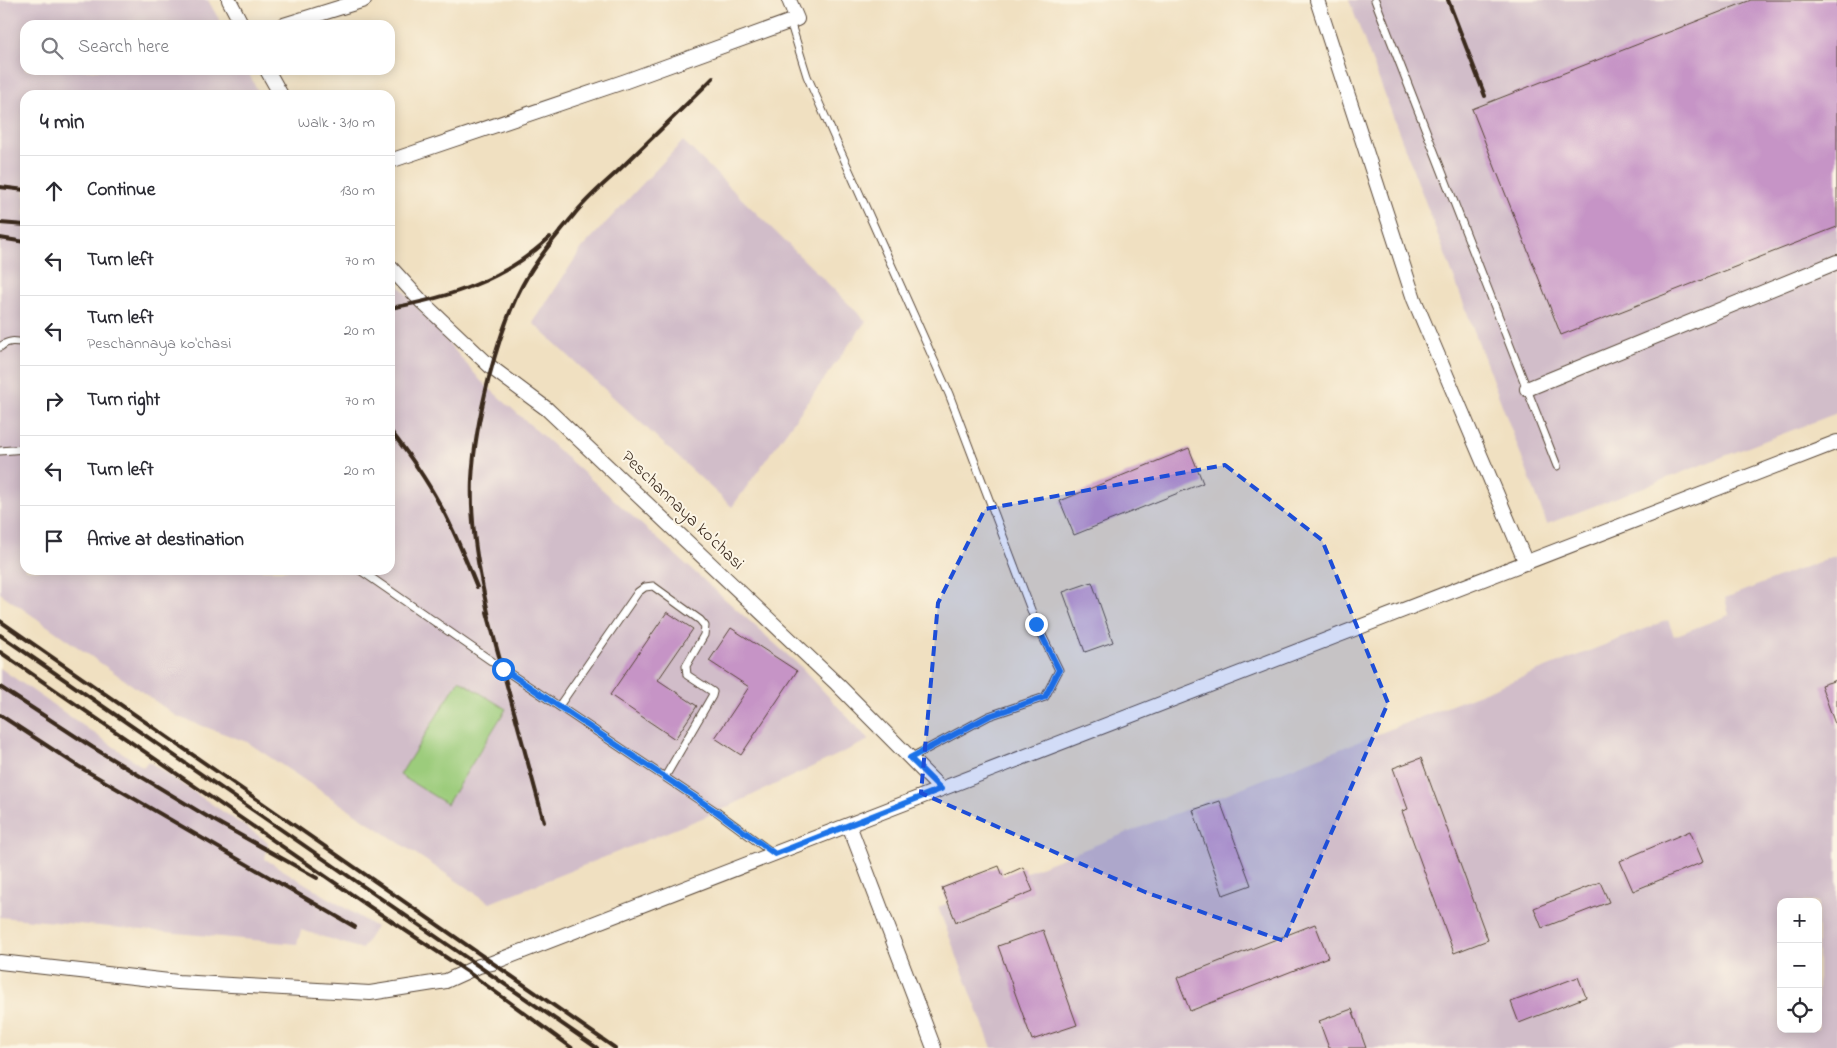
<!DOCTYPE html>
<meta charset="utf-8">
<style>
body{margin:0;font-family:"Indie Flower",sans-serif;background:#f7f7f7;color:#2b2b33}
.controls{position:absolute;right:15px;bottom:15px;display:grid;overflow:hidden;border-radius:10px;box-shadow:0 2px 12px #0003}
.controls button{width:45px;height:45px;display:grid;place-items:center;padding:0;border:0;border-bottom:1px solid #e1e1e2;background:#fff;color:#2b2b33;font:25px sans-serif}
.stop{position:absolute;width:15px;height:15px;margin:-11px;border:4px solid #1a73e8;border-radius:50%;background:#fff}
.stop.end{background:#1a73e8;border-color:#fff;box-shadow:0 1px 5px #0008}
.list{margin:0;padding:0;list-style:none}
h2{display:flex;justify-content:space-between;align-items:center;height:65px;margin:0;padding:0 20px;font-size:21px}
h2 small{font-size:16px;font-weight:400;color:#7c7c81}
.list li{display:grid;grid-template-columns:32px 1fr auto;gap:15px;align-items:center;box-sizing:border-box;height:70px;padding:0 20px;border-top:1px solid #e1e1e2}
.list b{display:block;font-size:19px;white-space:nowrap}
.list p{margin:0;font-size:16px;white-space:nowrap;color:#7c7c81}
.list em{font-size:16px;font-style:normal;color:#7c7c81}
.icon{flex:none;width:28px;height:28px;fill:none;stroke:currentColor;stroke-width:2;stroke-linecap:round;stroke-linejoin:round}
.map{position:relative;flex:none;width:1837px;height:1048px;overflow:hidden}
.search{position:absolute;background:#fff;box-shadow:0 2px 12px #0003;left:20px;top:20px;width:375px;height:55px;display:flex;align-items:center;gap:12px;box-sizing:border-box;padding:0 18px;border-radius:15px;color:#7c7c81;font-size:19px}
.panel{position:absolute;background:#fff;box-shadow:0 2px 12px #0003;left:20px;top:90px;width:375px;height:485px;border-radius:15px}
.map>svg:first-child{display:block}
.industrial{fill:#d1bdc9;fill-rule:evenodd}
.green{fill:#9ccc7b;stroke:#6c7b4c}
.building{fill:#c694c6}
.lines{fill:none;stroke-linecap:round;stroke-linejoin:round}
.service-casing{stroke:#564536;stroke-width:9}
.minor-casing{stroke:#564536;stroke-width:16}
.service{stroke:#fff;stroke-width:7}
.minor{stroke:#fff;stroke-width:14}
.rail{stroke:#3b2a1e;stroke-width:4}
.route{stroke:#1a73e8;stroke-width:6}
.marked{fill:#1d4ed8;fill-opacity:0.2;stroke:#1d4ed8;stroke-width:4;stroke-dasharray:10 6;stroke-linejoin:round}
.labels{text-anchor:middle;dominant-baseline:central;stroke-width:4;stroke-linejoin:round;paint-order:stroke}
.street-label{font-size:18px;fill:#3b2a1e;stroke:#fcf5e5}
</style>
<div class="map">
<svg width="1837" height="1048" viewBox="0 0 1837 1048">
<rect width="100%" height="100%" fill="#fcf5e5"/>
<filter id="ink" filterUnits="userSpaceOnUse"><feTurbulence type="fractalNoise" baseFrequency=".02" numOctaves="2"/><feDisplacementMap in="SourceGraphic" scale="10" xChannelSelector="R" yChannelSelector="G"/><feConvolveMatrix kernelMatrix="1 2 1 2 8 2 1 2 1" color-interpolation-filters="sRGB"/></filter>
<filter id="wash" filterUnits="userSpaceOnUse"><feTurbulence type="fractalNoise" baseFrequency=".0096" numOctaves="4" result="noise"/><feDisplacementMap in="SourceGraphic" scale="20" xChannelSelector="R" yChannelSelector="G"/><feGaussianBlur stdDeviation="1.12" result="paint"/><feColorMatrix in="noise" values="0 0 0 0 0 0 0 0 0 0 0 0 0 0 0 0 0 1.4 0 .05"/><feComposite in="paint" operator="in"/></filter>
<g filter="url(#wash)">
<rect width="100%" height="100%" fill="#f0e0c1"/>
<!-- industrial -->
<path class="industrial" d="M 0,0 L 208,0 L 222,25 L 25,25 L 25,70 L 247,70 L 260,95 L 25,95 L 25,570 L 390,570 L 390,275 L 481,381 L 801,667 L 869,740 L 717,812 L 490,903 L 247,742 L 178,717 L 0,593 Z
M 1349,0 L 1837,0 L 1837,413 L 1547,524 Z
M 683,141 L 866,321 L 732,507 L 533,323 L 582,248 Z
M 1837,555 L 1837,1048 L 992,1048 L 938,907 L 1668,620 L 1674,636 L 1729,615 L 1725,598 ZM 1781,902 L 1818,902 L 1818,1029 L 1781,1029 Z
M 0,668 L 143,767 L 148,761 L 268,842 L 265,859 L 376,927 L 362,949 L 301,930 L 297,944 L 0,917 Z"/>
<!-- green -->
<path class="green" d="M 459,680 L 506,709 L 447,804 L 400,775 Z"/>
<g id="blocks">
<!-- building -->
<path class="building" d="M 1751,0 L 1837,0 L 1837,227 L 1561,335 L 1472,109 Z
M 1189,448 L 1203,483 L 1074,535 L 1060,501 Z
M 1092,582 L 1113,642 L 1085,652 L 1063,592 Z
M 667,612 L 693,629 L 658,680 L 697,706 L 675,739 L 610,695 Z
M 731,628 L 797,671 L 741,755 L 715,738 L 749,687 L 709,661 Z
M 1837,680 L 1837,723 L 1835,724 L 1821,685 Z
M 1421,758 L 1488,940 L 1454,953 L 1402,811 L 1408,809 L 1393,768 Z
M 1220,801 L 1251,885 L 1223,895 L 1193,810 Z
M 1690,831 L 1703,862 L 1633,891 L 1620,861 Z
M 999,866 L 1003,876 L 1023,867 L 1033,891 L 956,922 L 942,888 Z
M 1600,882 L 1609,902 L 1542,928 L 1534,908 Z
M 1315,924 L 1328,957 L 1190,1011 L 1177,978 Z
M 1043,930 L 1077,1025 L 1032,1040 L 998,946 Z
M 1578,977 L 1586,997 L 1519,1023 L 1511,1002 Z
M 1352,1009 L 1366,1048 L 1329,1048 L 1319,1021 Z"/>
</g>
</g>
<g filter="url(#ink)">
<use href="#blocks" fill-opacity="0" stroke="#564536" stroke-width="1"/>
<g class="lines">
<defs>
<path id="service" d="M 1375,0 L 1557,466
M 790,21 L 807,76 L 949,394 L 1036,623 L 1059,670 L 1045,697 L 989,716 L 910,758
M 0,347 C 8,340 15,341 25,343
M 0,451 L 25,449
M 360,570 L 503,669 L 717,812 L 774,854
M 559,706 L 638,592 L 645,587 L 653,586 L 700,620 L 705,626 L 704,635 L 686,666 L 687,675 L 713,692 L 712,696 L 665,777"/>
<path id="minor" d="M 229,0 L 242,25
M 1317,0 L 1414,299 L 1526,563
M 284,25 L 364,0
M 267,70 L 281,95
M 390,161 L 626,81 L 797,19 L 789,0
M 390,267 L 422,302 L 492,368 L 547,409 L 837,684 L 941,789
M 1527,389 L 1837,262
M 849,825 L 934,1048
M 0,962 L 178,982 L 370,993 L 446,981 L 479,966 L 492,963 L 1837,442"/>
</defs>
<!-- service casing -->
<use href="#service" class="service-casing"/>
<!-- minor casing -->
<use href="#minor" class="minor-casing"/>
<!-- service -->
<use href="#service" class="service"/>
<!-- minor -->
<use href="#minor" class="minor"/>
<!-- rail -->
<path class="rail" d="M 1448,0 L 1485,96
M 0,187 L 25,190
M 0,223 L 25,225
M 0,238 L 25,242
M 390,308 C 449,298 507,279 550,237
M 390,430 C 408,453 425,477 439,503 C 454,529 465,558 477,587
M 487,612 L 544,822
M 489,617 C 479,572 470,526 472,479 C 475,423 496,335 522,286 C 535,261 555,237 573,216 C 586,199 603,185 618,171 C 650,140 682,109 713,78
M 0,621 L 615,1048
M 0,635 L 597,1048
M 0,652 L 370,907 L 468,972 L 572,1048
M 0,687 L 92,747 L 208,817 L 317,878
M 0,715 L 78,766 L 355,927"/>
</g>
</g>
<g class="lines" filter="url(#ink)">
<!-- route -->
<path class="route" d="M 503,669 L 717,812 L 775,854 L 941,789 L 910,758 L 989,716 L 1045,697 L 1059,670 L 1036,624"/>
</g>
<!-- marked area -->
<path class="marked" d="M 1225,465 L 1322,540 L 1388,703 L 1284,941 L 1145,892 L 921,793 L 938,603 L 985,509 Z"/>
<g class="labels">
<!-- street labels -->
<g class="street-label">
<text transform="translate(682 511) rotate(44)">Peschannaya ko'chasi</text>
</g>
</g>
</svg>
<div class="controls">
<button>+</button>
<button>−</button>
<button><svg class="icon" aria-label="locate" viewBox="0 0 24 24"><circle cx="12" cy="12" r="6"/><path d="M12 2v4M12 18v4M2 12h4M18 12h4"/></svg></button>
</div>
<div class="stop" style="left:503px;top:669px"></div>
<div class="stop end" style="left:1036px;top:624px"></div>
<div class="search"><svg class="icon" aria-label="search" viewBox="0 0 24 24"><circle cx="10" cy="10" r="6"/><path d="M15 15l6 6"/></svg>Search here</div>
<section class="panel">
<h2>4 min<small>Walk · 310 m</small></h2>
<ul class="list">
<li><svg class="icon" aria-label="ahead" viewBox="0 0 24 24"><path d="M12 20V5M6 11l6-6 6 6"/></svg><div><b>Continue</b></div><em>130 m</em></li>
<li><svg class="icon" aria-label="left" viewBox="0 0 24 24"><path d="M17 20v-9H6M10 6l-5 5 5 5"/></svg><div><b>Turn left</b></div><em>70 m</em></li>
<li><svg class="icon" aria-label="left" viewBox="0 0 24 24"><path d="M17 20v-9H6M10 6l-5 5 5 5"/></svg><div><b>Turn left</b><p>Peschannaya ko'chasi</p></div><em>20 m</em></li>
<li><svg class="icon" aria-label="right" viewBox="0 0 24 24"><path d="M7 20v-9h11M14 6l5 5-5 5"/></svg><div><b>Turn right</b></div><em>70 m</em></li>
<li><svg class="icon" aria-label="left" viewBox="0 0 24 24"><path d="M17 20v-9H6M10 6l-5 5 5 5"/></svg><div><b>Turn left</b></div><em>20 m</em></li>
<li><svg class="icon" aria-label="arrive" viewBox="0 0 24 24"><path d="M6 21V4h12l-3 4 3 4H6"/></svg><div><b>Arrive at destination</b></div></li>
</ul>
</section>
</div>
